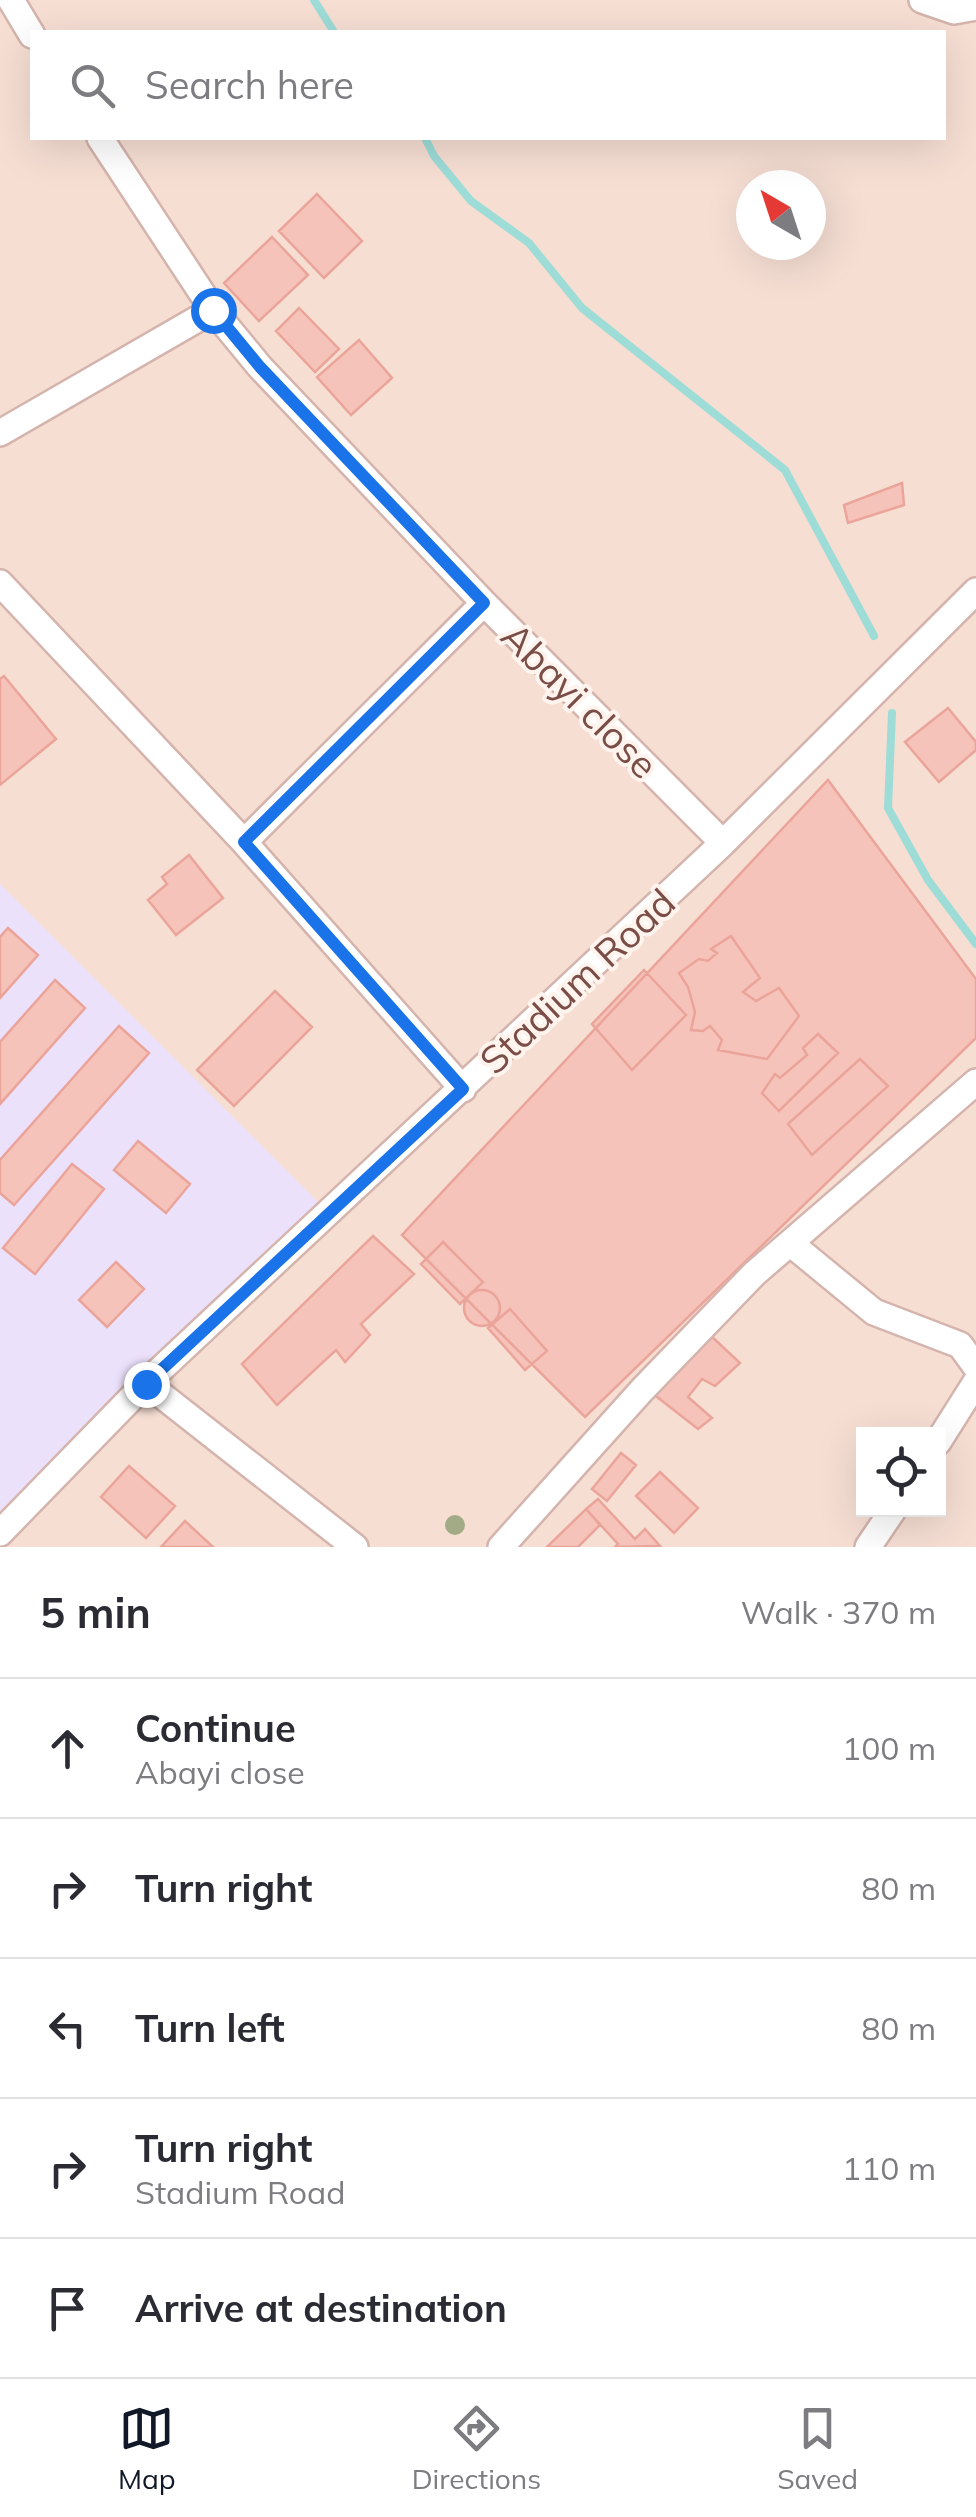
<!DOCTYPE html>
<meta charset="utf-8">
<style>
body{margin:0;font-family:Mulish,sans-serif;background:#f7f7f7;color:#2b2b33}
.controls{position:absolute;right:30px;bottom:30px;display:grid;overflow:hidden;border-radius:0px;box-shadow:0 10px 40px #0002}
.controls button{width:90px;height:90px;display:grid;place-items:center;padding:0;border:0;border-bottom:2px solid #e1e1e2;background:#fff;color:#2b2b33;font:50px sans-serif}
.compass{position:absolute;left:736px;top:170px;width:90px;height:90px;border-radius:50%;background:#fff;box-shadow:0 10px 40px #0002;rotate:321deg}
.stop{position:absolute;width:30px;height:30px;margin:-22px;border:8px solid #1a73e8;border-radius:50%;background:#fff}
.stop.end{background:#1a73e8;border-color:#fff;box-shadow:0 2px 10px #0008}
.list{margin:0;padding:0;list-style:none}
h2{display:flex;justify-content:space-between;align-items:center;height:130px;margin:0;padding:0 40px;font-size:42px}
h2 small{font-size:32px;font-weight:400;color:#7c7c81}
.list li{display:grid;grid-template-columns:65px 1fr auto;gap:30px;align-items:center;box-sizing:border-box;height:140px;padding:0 40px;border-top:2px solid #e1e1e2}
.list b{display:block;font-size:38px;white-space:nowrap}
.list p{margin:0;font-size:32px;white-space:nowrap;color:#7c7c81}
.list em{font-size:32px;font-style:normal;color:#7c7c81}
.icon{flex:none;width:55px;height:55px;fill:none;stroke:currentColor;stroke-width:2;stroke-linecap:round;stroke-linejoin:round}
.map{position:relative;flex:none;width:976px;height:1547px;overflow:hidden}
.search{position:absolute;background:#fff;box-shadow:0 10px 40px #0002;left:30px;right:30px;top:30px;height:110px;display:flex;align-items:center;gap:25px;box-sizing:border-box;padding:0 35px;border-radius:0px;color:#7c7c81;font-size:38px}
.sheet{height:830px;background:#fff}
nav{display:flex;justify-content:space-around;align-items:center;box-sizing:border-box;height:140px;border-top:2px solid #e1e1e2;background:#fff;font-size:28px;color:#7c7c81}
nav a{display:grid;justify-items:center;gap:5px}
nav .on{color:#111827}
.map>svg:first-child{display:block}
.residential{fill:#f6ded3;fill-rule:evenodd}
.education{fill:#ebe1fb}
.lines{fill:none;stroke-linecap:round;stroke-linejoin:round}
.stream{stroke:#9ddcd7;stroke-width:8}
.building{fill:#f6c3ba;stroke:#eaa499;stroke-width:2.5}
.minor-casing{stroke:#d4b4ac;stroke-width:30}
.minor{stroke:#fff;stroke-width:25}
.tree{fill:#a3ab86}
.route{stroke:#1a73e8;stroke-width:12}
.labels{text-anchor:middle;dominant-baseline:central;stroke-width:8;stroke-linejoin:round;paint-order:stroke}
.street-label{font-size:38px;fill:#7a4d47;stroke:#fff4ed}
</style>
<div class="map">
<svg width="976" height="1547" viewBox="0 0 976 1547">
<rect width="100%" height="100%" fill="#feeee5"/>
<!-- residential -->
<path class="residential" d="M 0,0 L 976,0 L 976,1547 L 0,1547 ZM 32,32 L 944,32 L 944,138 L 32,138 ZM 751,185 L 811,185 L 811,245 L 751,245 ZM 864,1434 L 938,1434 L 938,1510 L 864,1510 Z"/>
<!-- education -->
<path class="education" d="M 0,884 L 323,1207 L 0,1519 Z"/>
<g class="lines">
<!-- stream -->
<path class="stream" d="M 314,0 L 334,32
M 425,138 L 434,156 L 471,201 L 529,243 L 582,308 L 785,470 L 874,636
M 892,713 L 888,808 L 928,880 L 976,944"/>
</g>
<!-- building -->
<path class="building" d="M 317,194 L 362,241 L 324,278 L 279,231 Z
M 272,237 L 308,275 L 259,321 L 224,283 Z
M 299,308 L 339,349 L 315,372 L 276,331 Z
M 359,340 L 392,378 L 351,415 L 317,377 Z
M 902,483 L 904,505 L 848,523 L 844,505 Z
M 4,676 L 56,739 L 0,785 L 0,679 Z
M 948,708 L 976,742 L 976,750 L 939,782 L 905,742 Z
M 828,780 L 976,979 L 976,1038 L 585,1417 L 402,1235 Z
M 189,855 L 223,898 L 176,935 L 148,900 L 167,884 L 162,877 Z
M 8,928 L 38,955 L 0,998 L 0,937 Z
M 731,936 L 760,978 L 743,992 L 756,1001 L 779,988 L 799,1016 L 767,1059 L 718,1050 L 722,1040 L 710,1026 L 703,1031 L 691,1030 L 695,1012 L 688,987 L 679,973 L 699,959 L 708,961 L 717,953 L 711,949 Z
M 644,970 L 686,1015 L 632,1070 L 592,1024 Z
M 55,980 L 85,1008 L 0,1104 L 0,1042 Z
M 275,991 L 312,1027 L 234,1106 L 197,1070 Z
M 119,1026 L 149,1053 L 14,1205 L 0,1193 L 0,1160 Z
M 818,1034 L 838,1053 L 779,1111 L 762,1093 L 775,1074 L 780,1078 L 807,1055 L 803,1048 Z
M 860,1059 L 888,1086 L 812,1155 L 788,1124 Z
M 138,1141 L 190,1184 L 166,1213 L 114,1170 Z
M 72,1164 L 104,1189 L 35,1274 L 3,1248 Z
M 373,1236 L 414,1274 L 361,1324 L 370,1335 L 345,1362 L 336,1350 L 277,1405 L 242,1364 Z
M 443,1242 L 483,1282 L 460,1304 L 421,1264 Z
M 116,1262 L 144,1289 L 107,1327 L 79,1300 Z
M464 1308a18 18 0 1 1 36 0a18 18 0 1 1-36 0Z
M 510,1309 L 547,1351 L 525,1370 L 488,1328 Z
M 709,1334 L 740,1363 L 715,1386 L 702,1379 L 688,1397 L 712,1418 L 698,1429 L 652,1393 Z
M 621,1453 L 636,1465 L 607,1501 L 592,1489 Z
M 129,1466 L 175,1506 L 146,1538 L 101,1497 Z
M 660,1472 L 698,1508 L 674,1533 L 636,1496 Z
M 598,1499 L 635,1539 L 645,1529 L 660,1546 L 615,1547 L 618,1544 L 586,1509 Z
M 586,1509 L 600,1525 L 578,1547 L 547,1547 Z
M 185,1521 L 213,1547 L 161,1547 Z"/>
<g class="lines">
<defs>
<path id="minor" d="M 11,0 L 32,35
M 922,0 L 954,11 L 976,7
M 100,138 L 213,310 L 260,367 L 484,603 L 723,843
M 0,433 L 213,310
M 0,583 L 244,842 L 463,1089
M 244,842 L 484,603
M 790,1243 L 874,1312 L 960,1345 L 976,1367
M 146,1383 L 355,1547
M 938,1442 L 976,1382
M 0,1533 L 146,1383 L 723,843 L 976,591
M 501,1547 L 642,1390 L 754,1274 L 976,1082
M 868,1547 L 893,1510"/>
</defs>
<!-- minor casing -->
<use href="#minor" class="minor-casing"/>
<!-- minor -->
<use href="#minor" class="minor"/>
</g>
<!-- trees -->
<circle class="tree" cx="455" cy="1525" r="10"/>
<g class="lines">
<!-- route -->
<path class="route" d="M 146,1384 L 463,1089 L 244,842 L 484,603 L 260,367 L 213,310"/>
</g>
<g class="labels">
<!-- street labels -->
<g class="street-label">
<text transform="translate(580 700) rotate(45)">Abayi close</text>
<text transform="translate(577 981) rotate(-43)">Stadium Road</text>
</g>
</g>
</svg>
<div class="controls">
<button><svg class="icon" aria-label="locate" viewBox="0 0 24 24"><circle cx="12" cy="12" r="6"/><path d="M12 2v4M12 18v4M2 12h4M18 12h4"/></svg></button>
</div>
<svg class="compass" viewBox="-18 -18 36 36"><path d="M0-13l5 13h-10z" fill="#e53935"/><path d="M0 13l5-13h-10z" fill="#7c7c81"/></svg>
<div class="stop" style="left:213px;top:310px"></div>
<div class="stop end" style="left:146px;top:1384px"></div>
<div class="search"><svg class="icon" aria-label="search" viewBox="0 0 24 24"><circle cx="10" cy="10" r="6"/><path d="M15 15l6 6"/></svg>Search here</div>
</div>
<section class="sheet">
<h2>5 min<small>Walk · 370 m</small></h2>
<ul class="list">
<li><svg class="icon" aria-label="ahead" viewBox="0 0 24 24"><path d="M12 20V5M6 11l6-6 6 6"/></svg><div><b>Continue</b><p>Abayi close</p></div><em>100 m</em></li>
<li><svg class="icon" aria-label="right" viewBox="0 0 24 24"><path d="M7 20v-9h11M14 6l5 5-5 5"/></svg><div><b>Turn right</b></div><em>80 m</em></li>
<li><svg class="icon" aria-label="left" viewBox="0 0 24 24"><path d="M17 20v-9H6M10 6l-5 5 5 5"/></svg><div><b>Turn left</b></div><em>80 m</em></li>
<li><svg class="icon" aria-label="right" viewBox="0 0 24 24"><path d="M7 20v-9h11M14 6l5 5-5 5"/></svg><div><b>Turn right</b><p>Stadium Road</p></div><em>110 m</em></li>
<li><svg class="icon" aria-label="arrive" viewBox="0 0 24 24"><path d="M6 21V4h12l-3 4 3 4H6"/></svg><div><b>Arrive at destination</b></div></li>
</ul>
</section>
<nav>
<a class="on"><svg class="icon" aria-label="map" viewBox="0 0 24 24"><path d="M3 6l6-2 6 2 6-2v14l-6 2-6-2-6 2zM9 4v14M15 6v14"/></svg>Map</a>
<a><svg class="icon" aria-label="directions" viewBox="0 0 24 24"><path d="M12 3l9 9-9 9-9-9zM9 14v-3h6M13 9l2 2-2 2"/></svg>Directions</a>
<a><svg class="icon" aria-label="saved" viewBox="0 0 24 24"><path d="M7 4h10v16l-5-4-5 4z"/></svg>Saved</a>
</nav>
